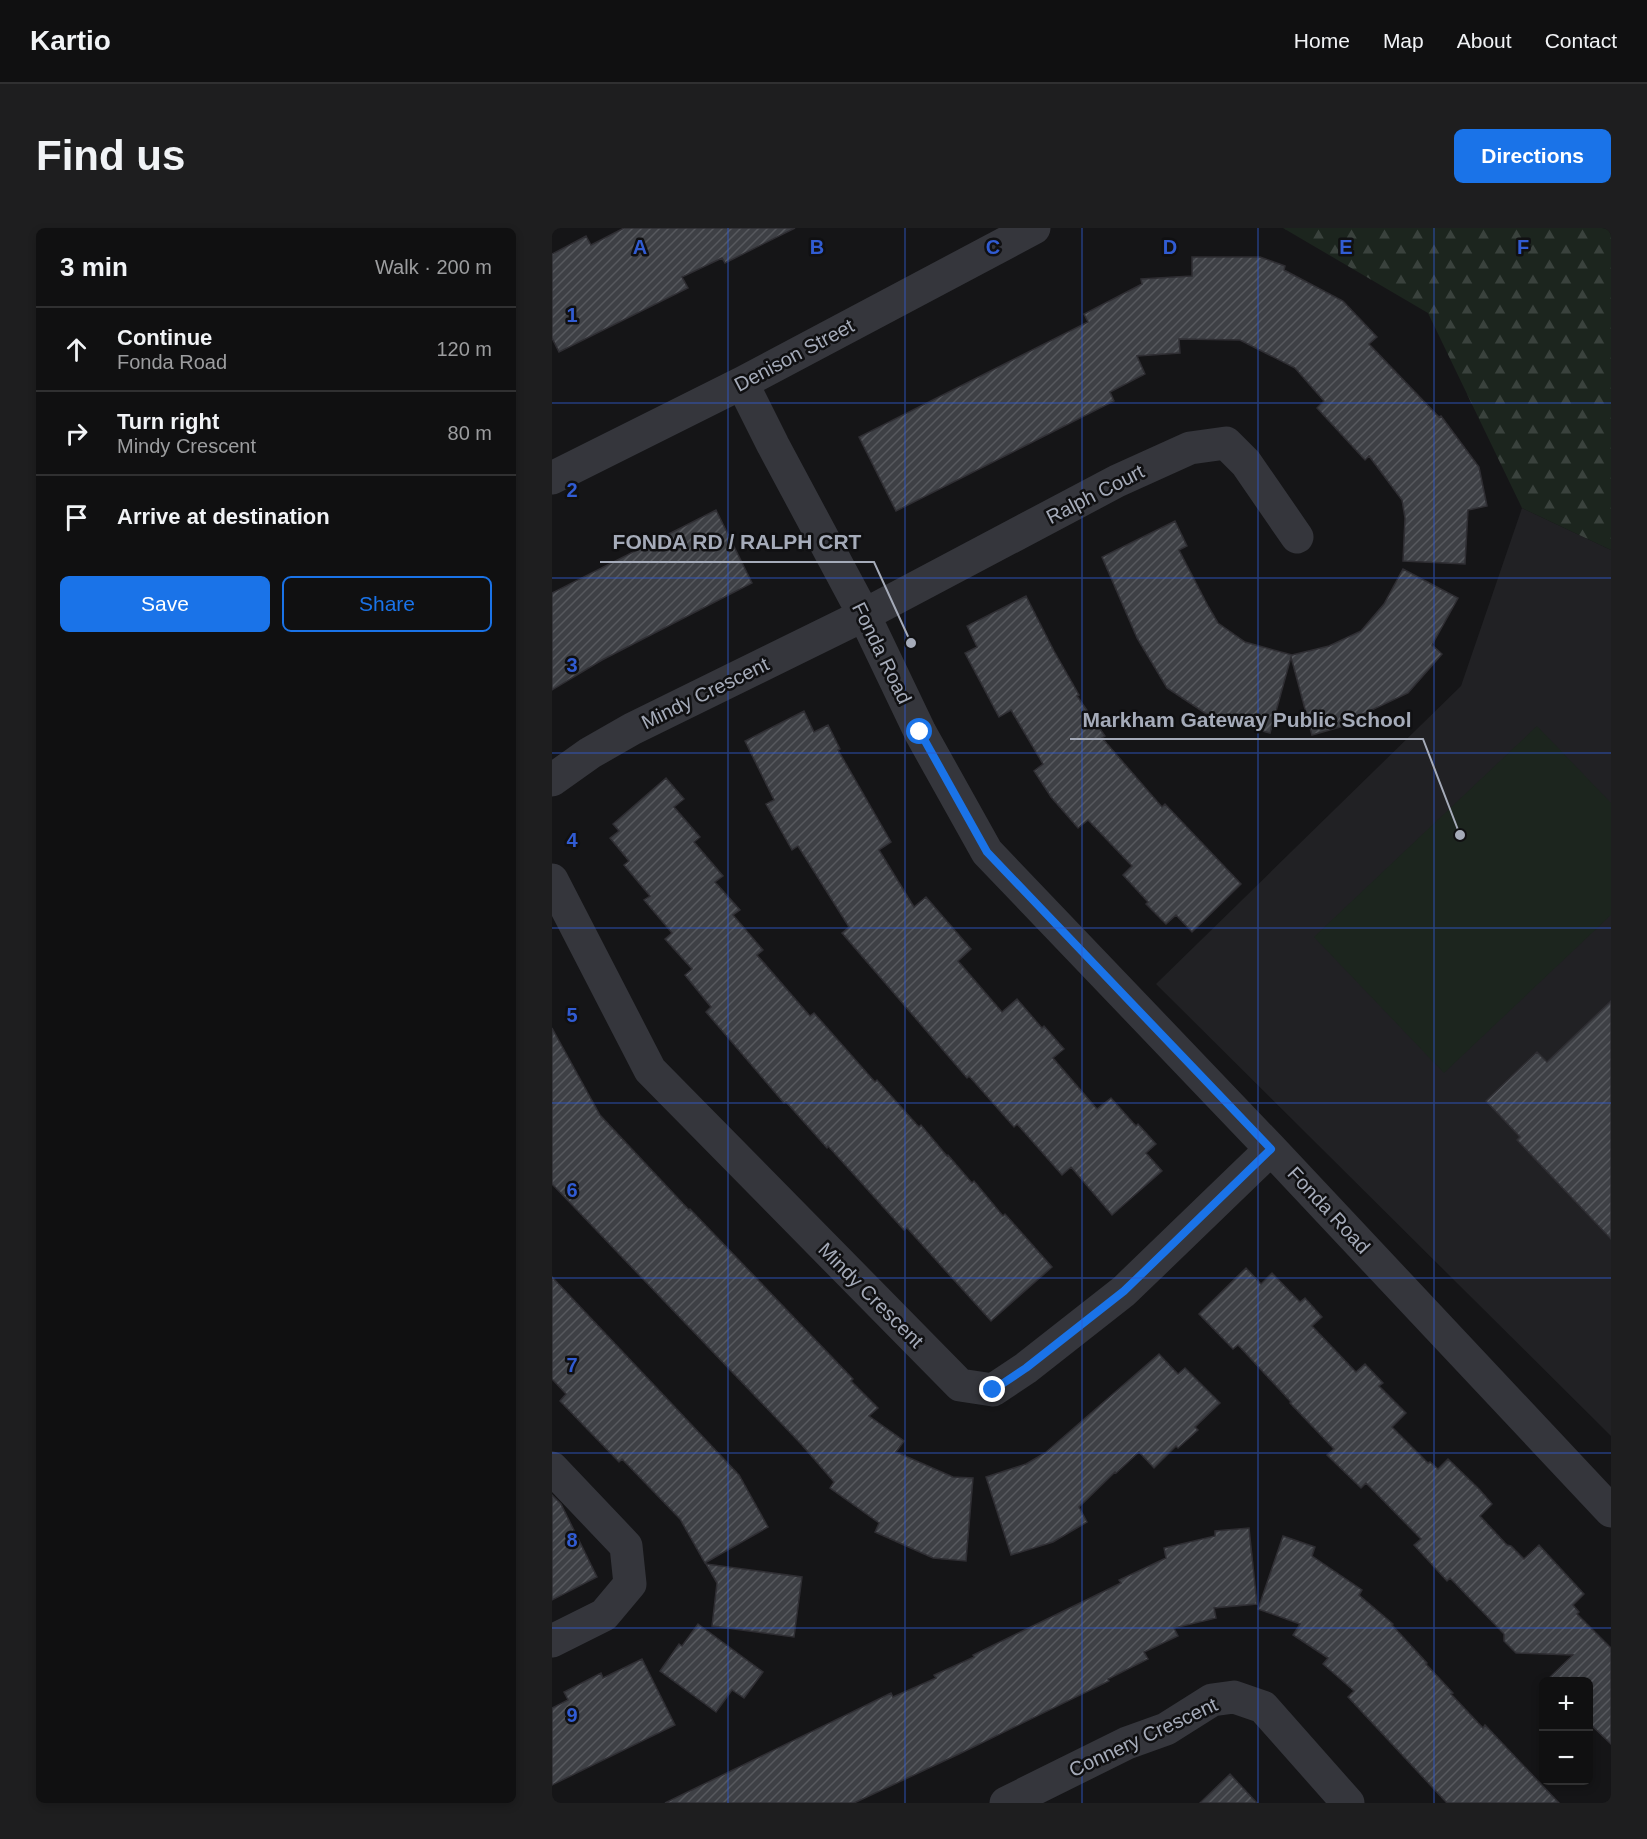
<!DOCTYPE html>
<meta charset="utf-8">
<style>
body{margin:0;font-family:Helvetica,sans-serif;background:#1e1e1f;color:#f1f3f6}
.controls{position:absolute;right:18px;bottom:18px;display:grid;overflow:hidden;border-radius:9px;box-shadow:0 3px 9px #0003}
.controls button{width:54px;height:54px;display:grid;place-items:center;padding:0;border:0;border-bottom:2px solid #303031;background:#101011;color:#f1f3f6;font:30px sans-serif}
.stop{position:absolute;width:18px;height:18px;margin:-14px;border:4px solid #1a73e8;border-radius:50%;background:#fff}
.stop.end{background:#1a73e8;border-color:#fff;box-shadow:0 2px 6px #0008}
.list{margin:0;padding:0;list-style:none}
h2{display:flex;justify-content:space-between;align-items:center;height:78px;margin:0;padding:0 24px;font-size:26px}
h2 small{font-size:20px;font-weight:400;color:#9c9d9f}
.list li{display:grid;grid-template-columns:39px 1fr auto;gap:18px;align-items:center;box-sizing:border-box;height:84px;padding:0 24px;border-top:2px solid #303031}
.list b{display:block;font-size:22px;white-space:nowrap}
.list p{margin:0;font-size:20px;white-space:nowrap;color:#9c9d9f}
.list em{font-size:20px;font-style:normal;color:#9c9d9f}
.actions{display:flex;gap:12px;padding:18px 24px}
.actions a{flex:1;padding:14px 0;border:2px solid #1a73e8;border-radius:9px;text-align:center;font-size:21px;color:#1a73e8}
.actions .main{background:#1a73e8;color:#fff}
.icon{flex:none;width:33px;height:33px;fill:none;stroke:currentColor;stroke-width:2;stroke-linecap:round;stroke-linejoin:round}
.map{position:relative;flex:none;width:1059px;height:1575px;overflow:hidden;border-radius:9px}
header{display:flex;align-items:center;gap:36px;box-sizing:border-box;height:84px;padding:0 30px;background:#101011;border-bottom:2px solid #303031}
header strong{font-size:28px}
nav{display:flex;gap:33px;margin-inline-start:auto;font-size:21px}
.intro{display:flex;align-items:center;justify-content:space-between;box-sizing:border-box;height:144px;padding:0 36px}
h1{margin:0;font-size:42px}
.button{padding:15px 27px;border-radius:9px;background:#1a73e8;color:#fff;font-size:21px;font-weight:700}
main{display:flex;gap:36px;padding:0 36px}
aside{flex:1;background:#101011;border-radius:9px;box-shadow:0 3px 9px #0003}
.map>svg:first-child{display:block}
.built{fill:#212124}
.forest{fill:url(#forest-firs)}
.green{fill:#1c251e}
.building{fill:url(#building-hatch);stroke:#2f2e33;stroke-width:1.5}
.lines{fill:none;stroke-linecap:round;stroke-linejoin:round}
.minor{stroke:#35363c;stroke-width:33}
.route{stroke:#1a73e8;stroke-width:8}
.grid{fill:none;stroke:#315cd3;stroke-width:1.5;stroke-opacity:0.55}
.labels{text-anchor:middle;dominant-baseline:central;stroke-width:5;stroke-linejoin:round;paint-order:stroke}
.street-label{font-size:20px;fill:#a5abb9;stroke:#101012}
.grid-label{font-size:20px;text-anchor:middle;font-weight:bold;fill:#315cd3;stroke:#101012;stroke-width:5;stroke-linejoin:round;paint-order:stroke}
.leader{fill:none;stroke:#a5abb9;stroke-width:2}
.callout-dot{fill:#a5abb9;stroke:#101012;stroke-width:2}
.callout-label{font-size:21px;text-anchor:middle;font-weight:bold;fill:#a5abb9;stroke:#101012;stroke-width:5;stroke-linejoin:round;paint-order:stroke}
</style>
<header>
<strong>Kartio</strong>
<nav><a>Home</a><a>Map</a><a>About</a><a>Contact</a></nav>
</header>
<div class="intro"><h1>Find us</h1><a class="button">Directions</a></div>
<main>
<aside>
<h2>3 min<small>Walk · 200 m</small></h2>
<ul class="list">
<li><svg class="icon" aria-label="ahead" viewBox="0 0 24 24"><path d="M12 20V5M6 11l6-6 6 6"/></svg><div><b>Continue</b><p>Fonda Road</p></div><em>120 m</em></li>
<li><svg class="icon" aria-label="right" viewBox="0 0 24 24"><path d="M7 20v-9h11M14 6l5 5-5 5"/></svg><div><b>Turn right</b><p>Mindy Crescent</p></div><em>80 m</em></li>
<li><svg class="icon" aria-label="arrive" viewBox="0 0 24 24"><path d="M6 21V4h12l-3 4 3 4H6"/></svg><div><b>Arrive at destination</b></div></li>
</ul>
<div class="actions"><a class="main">Save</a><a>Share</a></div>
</aside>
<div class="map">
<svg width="1059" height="1575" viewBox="0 0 1059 1575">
<defs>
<pattern id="forest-firs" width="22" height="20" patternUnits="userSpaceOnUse" patternTransform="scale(1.5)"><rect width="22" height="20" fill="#1c251e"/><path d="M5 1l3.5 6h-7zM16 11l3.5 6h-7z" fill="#3a423d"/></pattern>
<pattern id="building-hatch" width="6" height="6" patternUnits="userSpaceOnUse" patternTransform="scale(1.5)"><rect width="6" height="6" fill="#3e4045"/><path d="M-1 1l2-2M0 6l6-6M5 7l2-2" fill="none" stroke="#57595e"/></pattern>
</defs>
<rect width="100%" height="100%" fill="#151517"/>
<!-- built -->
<path class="built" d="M 970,280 L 1059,322 L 1059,1208 L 604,756 L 909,458 Z"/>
<!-- forest -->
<path class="forest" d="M 731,0 L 1059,0 L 1059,322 L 970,280 L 876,85 Z"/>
<!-- green -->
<path class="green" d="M 985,498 L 1059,575 L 1059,687 L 892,845 L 762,709 Z"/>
<!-- building -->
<path class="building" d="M 72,0 L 243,0 L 173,35 L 170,30 L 130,49 L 136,60 L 7,124 L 0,110 L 0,26 L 34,8 L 39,17 Z
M 640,29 L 708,29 L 733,38 L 732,42 L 791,73 L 825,109 L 817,116 L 887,189 L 889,188 L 927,239 L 935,278 L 916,282 L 913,336 L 851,333 L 853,290 L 850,272 L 817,228 L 813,232 L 765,180 L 772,173 L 743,140 L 688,112 L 627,111 L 628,125 L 585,128 L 593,146 L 558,164 L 562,173 L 344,283 L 307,209 L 536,94 L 532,86 L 590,56 L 589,51 L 640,48 Z
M 164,282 L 200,355 L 50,432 L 0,462 L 0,365 Z
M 623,293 L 635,318 L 627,322 L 656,378 L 666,395 L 693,414 L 740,427 L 777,418 L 809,403 L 832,376 L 851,341 L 906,370 L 880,417 L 890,426 L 856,465 L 792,495 L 792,498 L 760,507 L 739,429 L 718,505 L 659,489 L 615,460 L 585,410 L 550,329 Z
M 474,368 L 502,423 L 527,467 L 525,468 L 553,508 L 550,510 L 610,579 L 613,576 L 689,656 L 640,704 L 624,687 L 614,696 L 594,676 L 596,674 L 571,647 L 580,638 L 536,592 L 526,600 L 499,569 L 482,543 L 491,536 L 459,482 L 447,489 L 413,425 L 425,419 L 415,398 Z
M 252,483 L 262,504 L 276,497 L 288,521 L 286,522 L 339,614 L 327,622 L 362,679 L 374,669 L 419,721 L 406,733 L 450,784 L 465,771 L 490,800 L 492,798 L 512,821 L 501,830 L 545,881 L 559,870 L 584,898 L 586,896 L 604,916 L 594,925 L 610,943 L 560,987 L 519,939 L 510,947 L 465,896 L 462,899 L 417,848 L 415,850 L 290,705 L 297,699 L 246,618 L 240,622 L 214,576 L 222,572 L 193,513 Z
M 114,550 L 132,571 L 122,579 L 148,609 L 142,614 L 171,648 L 163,654 L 188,682 L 181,687 L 211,722 L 205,727 L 258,788 L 262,785 L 323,854 L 325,852 L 367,899 L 369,897 L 395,928 L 396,927 L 420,955 L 422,953 L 451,988 L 453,986 L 500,1039 L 439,1093 L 355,1000 L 352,1002 L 276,918 L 275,920 L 234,874 L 232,875 L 154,784 L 159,779 L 133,747 L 140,741 L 113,711 L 120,705 L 92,672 L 98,668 L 72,637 L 77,633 L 58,610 L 67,603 L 61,596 Z
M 1059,773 L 1059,1011 L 965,912 L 968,909 L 934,873 L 985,824 L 995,834 Z
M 0,800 L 48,887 L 137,982 L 138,981 L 301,1151 L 299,1153 L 326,1180 L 317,1188 L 352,1213 L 344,1224 L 401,1249 L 421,1250 L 414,1333 L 381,1330 L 323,1304 L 327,1295 L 278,1260 L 282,1254 L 249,1216 L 0,956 Z
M 694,1040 L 709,1056 L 720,1045 L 748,1074 L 753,1070 L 770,1089 L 760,1098 L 804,1144 L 813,1136 L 831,1155 L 827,1158 L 854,1185 L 840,1199 L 876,1235 L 878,1234 L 886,1241 L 896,1231 L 927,1261 L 940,1276 L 928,1288 L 955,1317 L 959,1318 L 972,1331 L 987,1317 L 1032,1366 L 1021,1377 L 1027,1384 L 1025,1386 L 1059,1420 L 1059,1516 L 1036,1494 L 1036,1454 L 993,1454 L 1021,1427 L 964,1425 L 952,1413 L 952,1406 L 898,1350 L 895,1353 L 862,1317 L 869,1311 L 814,1255 L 809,1260 L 775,1227 L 782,1221 L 738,1175 L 739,1174 L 686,1117 L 681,1121 L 647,1086 Z
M 0,1049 L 187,1247 L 216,1299 L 153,1335 L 128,1291 L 70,1231 L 67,1234 L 8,1173 L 14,1166 L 0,1151 Z
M 607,1126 L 626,1146 L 633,1140 L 668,1175 L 643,1199 L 646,1202 L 626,1220 L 624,1218 L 602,1240 L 587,1224 L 564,1245 L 563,1244 L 527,1279 L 535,1294 L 501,1314 L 459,1327 L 434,1249 L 474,1236 L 493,1225 Z
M 0,1267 L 9,1276 L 45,1349 L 0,1372 Z
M 697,1300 L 705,1376 L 662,1380 L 664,1390 L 622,1400 L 626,1408 L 592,1424 L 596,1431 L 556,1451 L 557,1453 L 407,1526 L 302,1575 L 113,1575 L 339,1465 L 341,1469 L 384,1450 L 382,1447 L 422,1429 L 421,1427 L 530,1374 L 569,1355 L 567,1352 L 614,1330 L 612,1320 L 663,1308 L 663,1303 Z
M 731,1308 L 763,1319 L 760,1328 L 810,1362 L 807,1367 L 841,1396 L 840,1397 L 875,1435 L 874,1436 L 901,1465 L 899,1466 L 931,1500 L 933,1497 L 1007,1575 L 895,1575 L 796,1469 L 802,1463 L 771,1436 L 776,1430 L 741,1407 L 748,1396 L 706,1381 Z
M 154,1336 L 250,1349 L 242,1409 L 160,1398 L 165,1355 Z
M 146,1396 L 211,1444 L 192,1470 L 180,1462 L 164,1484 L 108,1443 L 127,1416 L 130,1418 Z
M 90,1431 L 123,1497 L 0,1557 L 0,1480 L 16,1472 L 12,1464 L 49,1445 L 51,1450 Z
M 678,1546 L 705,1575 L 648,1575 Z"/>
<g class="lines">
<!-- minor -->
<path class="minor" d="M 190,155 L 221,217 L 312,387 L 368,504 L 435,624 L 719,921 L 1059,1283
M 0,250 L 190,155 L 482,0
M 0,552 L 38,525 L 80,501 L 312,387 L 565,253 L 638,220 L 674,215 L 694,235 L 745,309
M 0,652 L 98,842 L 408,1157 L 441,1162 L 474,1140 L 572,1063 L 719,921
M 0,1240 L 74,1318 L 78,1356 L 52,1387 L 0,1413
M 454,1575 L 575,1515 L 614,1501 L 660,1472 L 682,1469 L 711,1479 L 796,1575"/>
</g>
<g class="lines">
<!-- route -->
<path class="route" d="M 368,504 L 435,624 L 719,921 L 572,1063 L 474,1140 L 441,1162"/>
</g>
<!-- grid -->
<path class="grid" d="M 176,0 L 176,1575M 353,0 L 353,1575M 530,0 L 530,1575M 706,0 L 706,1575M 882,0 L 882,1575M 0,175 L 1059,175M 0,350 L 1059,350M 0,525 L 1059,525M 0,700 L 1059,700M 0,875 L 1059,875M 0,1050 L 1059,1050M 0,1225 L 1059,1225M 0,1400 L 1059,1400"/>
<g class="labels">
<!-- street labels -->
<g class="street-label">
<text transform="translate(242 127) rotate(-28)">Denison Street</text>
<text transform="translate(543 266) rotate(-27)">Ralph Court</text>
<text transform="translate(330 425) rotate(64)">Fonda Road</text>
<text transform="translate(153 465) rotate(-26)">Mindy Crescent</text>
<text transform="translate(777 982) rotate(47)">Fonda Road</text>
<text transform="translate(319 1067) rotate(45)">Mindy Crescent</text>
<text transform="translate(591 1509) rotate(-25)">Connery Crescent</text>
</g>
</g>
<g class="grid-label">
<text x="88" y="26">A</text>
<text x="265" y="26">B</text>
<text x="441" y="26">C</text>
<text x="618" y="26">D</text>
<text x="794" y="26">E</text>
<text x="971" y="26">F</text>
<text x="20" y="94">1</text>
<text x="20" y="269">2</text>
<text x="20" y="444">3</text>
<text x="20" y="619">4</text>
<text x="20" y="794">5</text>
<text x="20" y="969">6</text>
<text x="20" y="1144">7</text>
<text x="20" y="1319">8</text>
<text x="20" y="1494">9</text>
</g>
<!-- callouts -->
<path class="leader" d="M359 415L322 334H48M908 607L871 511H518"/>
<g class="callout-dot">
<circle cx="359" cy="415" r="6"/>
<circle cx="908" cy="607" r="6"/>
</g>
<g class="callout-label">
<text x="185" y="321">FONDA RD / RALPH CRT</text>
<text x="695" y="499">Markham Gateway Public School</text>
</g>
</svg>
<div class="controls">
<button>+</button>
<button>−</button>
</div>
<div class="stop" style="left:368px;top:504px"></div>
<div class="stop end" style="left:441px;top:1162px"></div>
</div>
</main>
